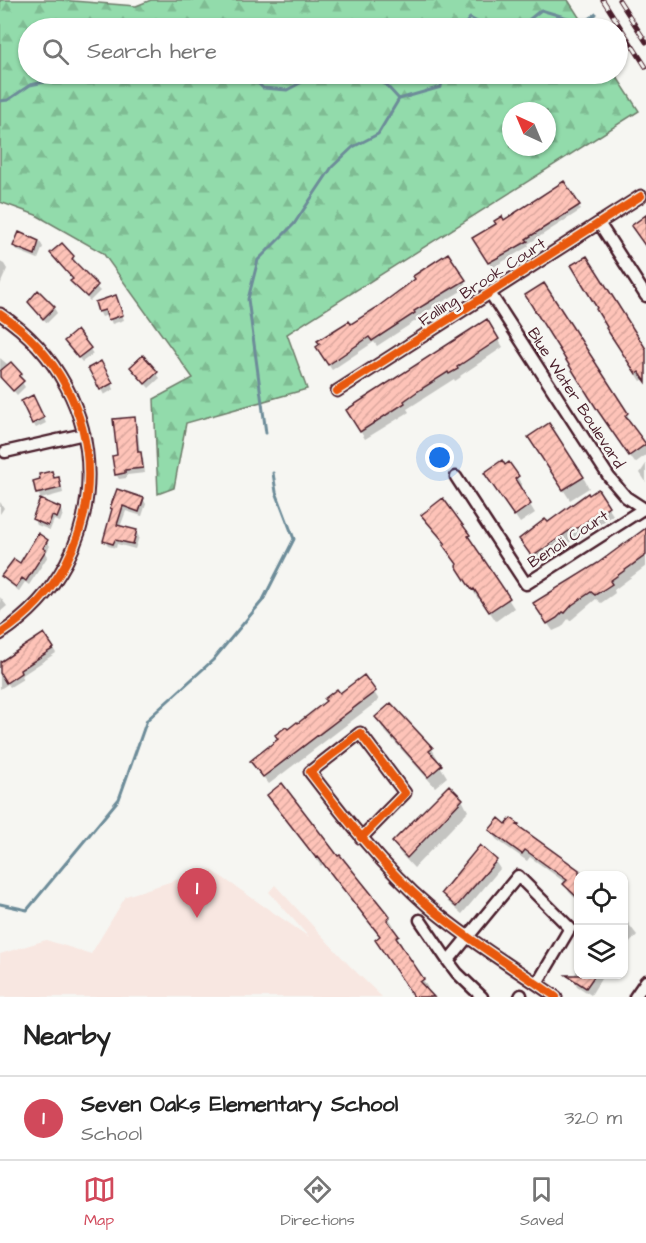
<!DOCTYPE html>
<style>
body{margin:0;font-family:"Architects Daughter",sans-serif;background:#f6f6f6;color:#222}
.controls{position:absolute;right:18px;bottom:18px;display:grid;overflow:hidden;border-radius:12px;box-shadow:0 2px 4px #0004}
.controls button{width:54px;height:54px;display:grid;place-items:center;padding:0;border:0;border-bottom:2px solid #e0e0e0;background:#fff;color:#222;font:30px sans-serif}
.compass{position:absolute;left:502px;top:102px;width:54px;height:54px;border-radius:50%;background:#fff;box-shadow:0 2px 4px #0004;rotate:316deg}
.you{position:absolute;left:440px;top:458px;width:21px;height:21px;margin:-15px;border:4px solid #fff;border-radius:50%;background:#1a73e8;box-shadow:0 0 0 9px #1a73e833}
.badge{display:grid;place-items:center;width:39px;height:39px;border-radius:50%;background:#d1495b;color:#fff;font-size:20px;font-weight:700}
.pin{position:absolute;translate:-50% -50px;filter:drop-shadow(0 2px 3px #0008)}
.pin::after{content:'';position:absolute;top:32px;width:21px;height:18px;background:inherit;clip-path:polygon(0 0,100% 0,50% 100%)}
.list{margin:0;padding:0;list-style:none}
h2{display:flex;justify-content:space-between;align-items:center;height:78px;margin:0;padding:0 24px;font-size:26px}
h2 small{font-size:20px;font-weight:400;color:#767676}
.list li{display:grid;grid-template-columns:39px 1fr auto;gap:18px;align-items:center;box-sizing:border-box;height:84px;padding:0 24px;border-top:2px solid #e0e0e0}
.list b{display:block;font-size:22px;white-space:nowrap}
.list p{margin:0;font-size:20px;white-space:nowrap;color:#767676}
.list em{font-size:20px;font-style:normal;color:#767676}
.icon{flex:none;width:33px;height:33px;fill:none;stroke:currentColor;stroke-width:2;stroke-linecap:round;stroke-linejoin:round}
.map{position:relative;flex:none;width:646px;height:997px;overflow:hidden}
.search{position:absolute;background:#fff;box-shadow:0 2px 4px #0004;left:18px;right:18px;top:18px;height:66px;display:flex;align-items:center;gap:15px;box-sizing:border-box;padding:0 21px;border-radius:33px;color:#767676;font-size:22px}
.sheet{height:162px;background:#fff}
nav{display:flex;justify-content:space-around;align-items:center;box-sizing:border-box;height:84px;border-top:2px solid #e0e0e0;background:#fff;font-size:16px;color:#767676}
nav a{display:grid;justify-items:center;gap:3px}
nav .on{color:#d1495b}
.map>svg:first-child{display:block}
.built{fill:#f8e7e1}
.forest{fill:url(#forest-firs);stroke:#6e7d6b;stroke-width:1.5;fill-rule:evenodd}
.shadow{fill:#0003}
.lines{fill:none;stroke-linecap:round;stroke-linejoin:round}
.stream{stroke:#6d8c99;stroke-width:3}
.building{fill:url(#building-hatch);stroke:#4a1f2b;stroke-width:1.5}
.minor-casing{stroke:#4a1f2b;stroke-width:15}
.minor{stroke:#f6f6f2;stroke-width:10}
.rail-casing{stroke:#4a1f2b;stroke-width:5}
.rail{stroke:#f6f6f2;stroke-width:3;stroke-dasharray:9;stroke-linecap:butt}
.cycleway-casing{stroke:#f6f6f2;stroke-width:11}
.cycleway{stroke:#e8590c;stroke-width:8}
.labels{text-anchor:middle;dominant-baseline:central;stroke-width:5;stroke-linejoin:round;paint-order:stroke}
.street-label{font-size:16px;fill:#4a1f2b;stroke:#f6f6f2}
</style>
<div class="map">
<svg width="646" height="997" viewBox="0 0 646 997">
<defs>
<pattern id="forest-firs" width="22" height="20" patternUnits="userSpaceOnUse" patternTransform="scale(1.5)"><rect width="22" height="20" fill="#92dbab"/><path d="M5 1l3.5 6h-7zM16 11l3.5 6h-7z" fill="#7fbc93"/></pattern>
<pattern id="building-hatch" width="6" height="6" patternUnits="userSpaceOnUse" patternTransform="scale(1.5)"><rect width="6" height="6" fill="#fec3b8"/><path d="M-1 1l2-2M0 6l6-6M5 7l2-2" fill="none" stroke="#dba79e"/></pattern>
</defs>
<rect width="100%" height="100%" fill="#f6f6f2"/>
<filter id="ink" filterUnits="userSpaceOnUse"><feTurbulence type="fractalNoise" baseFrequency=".0167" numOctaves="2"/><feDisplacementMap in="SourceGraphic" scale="12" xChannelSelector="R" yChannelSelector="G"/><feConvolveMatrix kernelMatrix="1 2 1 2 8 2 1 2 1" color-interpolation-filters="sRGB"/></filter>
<g filter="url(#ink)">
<!-- built -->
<path class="built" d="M 210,869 L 309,937 L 269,892 L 275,885 L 349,965 L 382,997 L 0,997 L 0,954 L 46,940 L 91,954 L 126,896 Z"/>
<!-- forest -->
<path class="forest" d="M 0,0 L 60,0 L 136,6 L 151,0 L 568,0 L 586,28 L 28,28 L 28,74 L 615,74 L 639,111 L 287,334 L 307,389 L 186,423 L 174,488 L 158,494 L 154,399 L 193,378 L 103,253 L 36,215 L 0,202 ZM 511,111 L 547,111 L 547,147 L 511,147 Z"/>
<!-- shadow -->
<path class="shadow" d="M 564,183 L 581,210 L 528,244 L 529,246 L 492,268 L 474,238 L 504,222 Z
M 20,234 L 40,242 L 43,247 L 38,259 L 18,251 L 15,246 Z
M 62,245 L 73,257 L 76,262 L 74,264 L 100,291 L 90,301 L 75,286 L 72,281 L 74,280 L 52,254 Z
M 448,255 L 468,287 L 416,318 L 417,320 L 377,346 L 374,342 L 332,370 L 321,354 L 351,326 L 417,280 Z
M 0,262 L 4,264 L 7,269 L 0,285 Z
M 116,297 L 124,320 L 112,324 L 108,315 L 102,317 L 99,311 Z
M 33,307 L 54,308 L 57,313 L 47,323 Z
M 612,337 L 646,352 L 646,381 L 645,379 L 641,381 Z
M 498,339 L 503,347 L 460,376 L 461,377 L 455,381 L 454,379 L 407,409 L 409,412 L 365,439 L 348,411 Z
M 69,346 L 90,349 L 93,354 L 82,362 Z
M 143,357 L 160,378 L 149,388 L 135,372 Z
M 0,358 L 20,375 L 23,380 L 21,381 L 25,387 L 17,395 L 0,375 Z
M 101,363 L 114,389 L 104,395 L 90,368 Z
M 36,402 L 46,423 L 36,428 L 33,423 Z
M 627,414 L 631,422 L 629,424 L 646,447 L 646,455 L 635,463 L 604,420 Z
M 134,418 L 137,423 L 140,453 L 143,458 L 145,473 L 127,475 L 127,478 L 119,479 L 116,474 L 119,456 Z
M 536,448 L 583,477 L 589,488 L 570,500 Z
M 646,464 L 646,482 L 640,473 Z
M 51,473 L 55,480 L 58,479 L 61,484 L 63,493 L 41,499 L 38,493 Z
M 517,477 L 522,485 L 519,487 L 535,513 L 520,523 L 491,481 Z
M 598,491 L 613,515 L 580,538 L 579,536 L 538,564 L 526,547 L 547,525 Z
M 143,499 L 146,504 L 142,516 L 126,511 L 120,527 L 136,532 L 139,537 L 135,549 L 117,544 L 116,548 L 108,546 L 105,541 L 113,511 L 112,508 Z
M 443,500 L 469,536 L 473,546 L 514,608 L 496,621 L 480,598 L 478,599 L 445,545 L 423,515 Z
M 0,502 L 4,508 L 0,514 Z
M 60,509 L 63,514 L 60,522 L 54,520 L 50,530 L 37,525 L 34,519 Z
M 646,537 L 646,566 L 614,590 L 615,593 L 611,596 L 601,603 L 596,599 L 570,621 L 568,619 L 562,627 L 553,631 L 540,612 Z
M 47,541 L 50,546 L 46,553 L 48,556 L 29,585 L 25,582 L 19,591 L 6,581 L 3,576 L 20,565 Z
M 0,597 L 7,606 L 0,612 Z
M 44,635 L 56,653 L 21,676 L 23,679 L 10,687 L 8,684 L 0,689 L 0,663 Z
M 374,692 L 379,700 L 269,784 L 257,769 L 287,731 L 340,695 Z
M 377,718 L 432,749 L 438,759 L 437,761 L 447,777 L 435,787 L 383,729 Z
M 462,800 L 468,811 L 414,868 L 400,853 L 394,842 Z
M 274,803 L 338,858 L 340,857 L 389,918 L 394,926 L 391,928 L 402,945 L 400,947 L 423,980 L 428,988 L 425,990 L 432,997 L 415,997 L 381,937 L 323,864 L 321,866 Z
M 511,820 L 520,829 L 578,871 L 580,869 L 585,874 L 578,876 L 578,901 L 569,892 L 565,884 L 566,883 L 530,857 L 527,861 L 496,839 L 491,830 L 507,826 Z
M 495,861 L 500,869 L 462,914 L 448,902 L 443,893 Z
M 624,918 L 637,935 L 626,947 L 624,945 Z
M 578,969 L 578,974 L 604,974 L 591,995 L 577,986 L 573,978 Z"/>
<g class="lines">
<!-- stream -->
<path class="stream" d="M 462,28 L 470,18 L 488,28
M 519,28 L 541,10 L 584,23 L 596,14
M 248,74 L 263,88 L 287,90 L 317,74
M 376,74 L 399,99
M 0,101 L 8,100 L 30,85 L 83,74
M 266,433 L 248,299 L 258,260 L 294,224 L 332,167 L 353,147 L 378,134 L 399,99 L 441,87 L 443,74
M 0,904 L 27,910 L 119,799 L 147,720 L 213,660 L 263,600 L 294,539 L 276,492 L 273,473"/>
</g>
<!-- building -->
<path class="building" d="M 564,181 L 580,205 L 526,239 L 528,241 L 488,263 L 472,238 L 496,224 L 494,221 L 502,216 L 504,220 Z
M 646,215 L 646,247 L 631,226 Z
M 19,232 L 39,241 L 35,255 L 13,246 Z
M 62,243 L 74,256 L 72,259 L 98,285 L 87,297 L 70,281 L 73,279 L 50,253 Z
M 448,253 L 466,280 L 414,311 L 415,313 L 372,341 L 369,337 L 328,365 L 316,347 L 320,344 L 317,341 L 349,321 L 351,324 L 376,308 L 415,279 L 413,276 Z
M 587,256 L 646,349 L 646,382 L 639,372 L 636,374 L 606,328 L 607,327 L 596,309 L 597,308 L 571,265 Z
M 544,283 L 628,413 L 625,416 L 646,444 L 629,456 L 598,411 L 525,295 Z
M 38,290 L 55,307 L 43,319 L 28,302 Z
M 116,295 L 123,315 L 108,320 L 105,310 L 98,312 L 95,302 Z
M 487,319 L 499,339 L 457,367 L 458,369 L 449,374 L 448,372 L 418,391 L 404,401 L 405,403 L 360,432 L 346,410 Z
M 77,330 L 91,348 L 78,358 L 64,341 Z
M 143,355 L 158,372 L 145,384 L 130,367 Z
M 101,361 L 113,383 L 100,390 L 88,368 Z
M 11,362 L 22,374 L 19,376 L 24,381 L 13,391 L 0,377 L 0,371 Z
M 33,395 L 44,418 L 32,424 L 21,401 Z
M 135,417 L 138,452 L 141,452 L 143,468 L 125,470 L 125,473 L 115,475 L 112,456 L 117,455 L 113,419 Z
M 549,423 L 584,477 L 563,490 L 528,437 Z
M 502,460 L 505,465 L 509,462 L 519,476 L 515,479 L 531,504 L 514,516 L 484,473 Z
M 52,471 L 54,478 L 59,477 L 61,488 L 36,494 L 33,481 L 40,479 L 39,474 Z
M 117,489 L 144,498 L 139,512 L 123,506 L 117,525 L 137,530 L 133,544 L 115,540 L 113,544 L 103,541 L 112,509 L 110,508 Z
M 598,489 L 609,506 L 574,530 L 573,528 L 532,557 L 519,539 L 545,519 L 548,522 L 588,493 L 589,495 Z
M 443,498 L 470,535 L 468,536 L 510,598 L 489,612 L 474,589 L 472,590 L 467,583 L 456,566 L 457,564 L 443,545 L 445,543 L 421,515 Z
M 40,499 L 61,508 L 57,518 L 52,516 L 48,526 L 32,519 Z
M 646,528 L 646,555 L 610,581 L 612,584 L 606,588 L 595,595 L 591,592 L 572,605 L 565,613 L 563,612 L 557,618 L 547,624 L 533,603 L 598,563 Z
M 38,533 L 48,540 L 43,548 L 46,550 L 26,581 L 22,578 L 16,587 L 1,576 L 14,559 L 20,563 Z
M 44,633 L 54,648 L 20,670 L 21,673 L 6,683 L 0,673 L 0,662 Z
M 364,675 L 376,691 L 263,777 L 250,761 L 278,739 L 275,735 L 286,727 L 288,729 L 297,722 L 298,723 L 326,701 L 324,699 L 337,689 L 340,693 Z
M 391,703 L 433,748 L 429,751 L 442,765 L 428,777 L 375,717 Z
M 282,783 L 338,856 L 340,855 L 390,917 L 387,920 L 399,936 L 396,938 L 424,979 L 420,982 L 434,997 L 414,997 L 375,940 L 380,936 L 318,857 L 316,858 L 267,795 Z
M 449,785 L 463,799 L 407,858 L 392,842 Z
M 499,818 L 506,824 L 511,818 L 519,824 L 517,825 L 579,870 L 579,899 L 563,884 L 567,880 L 525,850 L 522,854 L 489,830 Z
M 480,845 L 497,860 L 456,907 L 441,893 Z
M 566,975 L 595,975 L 586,988 Z"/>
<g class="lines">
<defs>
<path id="minor" d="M 599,223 L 646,296
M 490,293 L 609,477 L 626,497 L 646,510
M 0,314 C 117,392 118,557 0,634
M 337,391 L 641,196
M 5,452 L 84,434
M 456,477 L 526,584 L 643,509
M 361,838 L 405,793 L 360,733 L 310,772 C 346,819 383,867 428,906 C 468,940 513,967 556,997
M 420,920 L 448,961
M 482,997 L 457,973 L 448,961 L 518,876 L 570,928 L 537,984
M 520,997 L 521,995
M 635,997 L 646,981"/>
</defs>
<!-- minor casing -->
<use href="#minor" class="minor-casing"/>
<!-- minor -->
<use href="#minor" class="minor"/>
<defs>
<path id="rail" d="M 603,0 L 646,67
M 619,0 L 646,42"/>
</defs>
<!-- rail casing -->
<use href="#rail" class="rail-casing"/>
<!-- rail -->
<use href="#rail" class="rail"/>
<defs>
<path id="cycleway" d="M 0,314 C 117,392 118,557 0,634
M 337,391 L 641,196
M 361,838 L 405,793 L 360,733 L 310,772 C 346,819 383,867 428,906 C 468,940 513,967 556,997"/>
</defs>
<!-- cycleway casing -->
<use href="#cycleway" class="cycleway-casing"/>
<!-- cycleway -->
<use href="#cycleway" class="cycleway"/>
</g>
</g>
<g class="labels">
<!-- street labels -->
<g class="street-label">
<text transform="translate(482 282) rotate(-33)">Falling Brook Court</text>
<text transform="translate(576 398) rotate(57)">Blue Water Boulevard</text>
<text transform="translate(568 539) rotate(-33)">Benoli Court</text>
</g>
</g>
</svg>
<div class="controls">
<button><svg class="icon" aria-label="locate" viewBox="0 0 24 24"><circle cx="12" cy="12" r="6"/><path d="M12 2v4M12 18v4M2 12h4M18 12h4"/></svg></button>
<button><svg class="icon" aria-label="layers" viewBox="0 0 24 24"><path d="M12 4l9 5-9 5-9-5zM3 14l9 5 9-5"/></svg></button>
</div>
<svg class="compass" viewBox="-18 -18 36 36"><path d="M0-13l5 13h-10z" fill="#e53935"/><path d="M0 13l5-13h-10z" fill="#767676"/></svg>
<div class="you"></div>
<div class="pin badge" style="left:197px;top:918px">1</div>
<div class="search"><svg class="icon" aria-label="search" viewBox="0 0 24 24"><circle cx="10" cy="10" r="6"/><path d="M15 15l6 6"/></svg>Search here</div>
</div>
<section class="sheet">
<h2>Nearby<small></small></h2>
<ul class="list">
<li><span class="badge">1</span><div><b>Seven Oaks Elementary School</b><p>School</p></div><em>320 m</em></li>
</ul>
</section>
<nav>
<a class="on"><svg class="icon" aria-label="map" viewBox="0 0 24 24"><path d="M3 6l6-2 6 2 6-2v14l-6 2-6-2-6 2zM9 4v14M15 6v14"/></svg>Map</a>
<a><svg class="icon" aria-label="directions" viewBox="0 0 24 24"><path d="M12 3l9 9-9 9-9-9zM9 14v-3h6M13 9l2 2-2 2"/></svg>Directions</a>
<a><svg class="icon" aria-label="saved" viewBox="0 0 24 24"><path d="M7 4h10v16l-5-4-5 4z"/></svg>Saved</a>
</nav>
